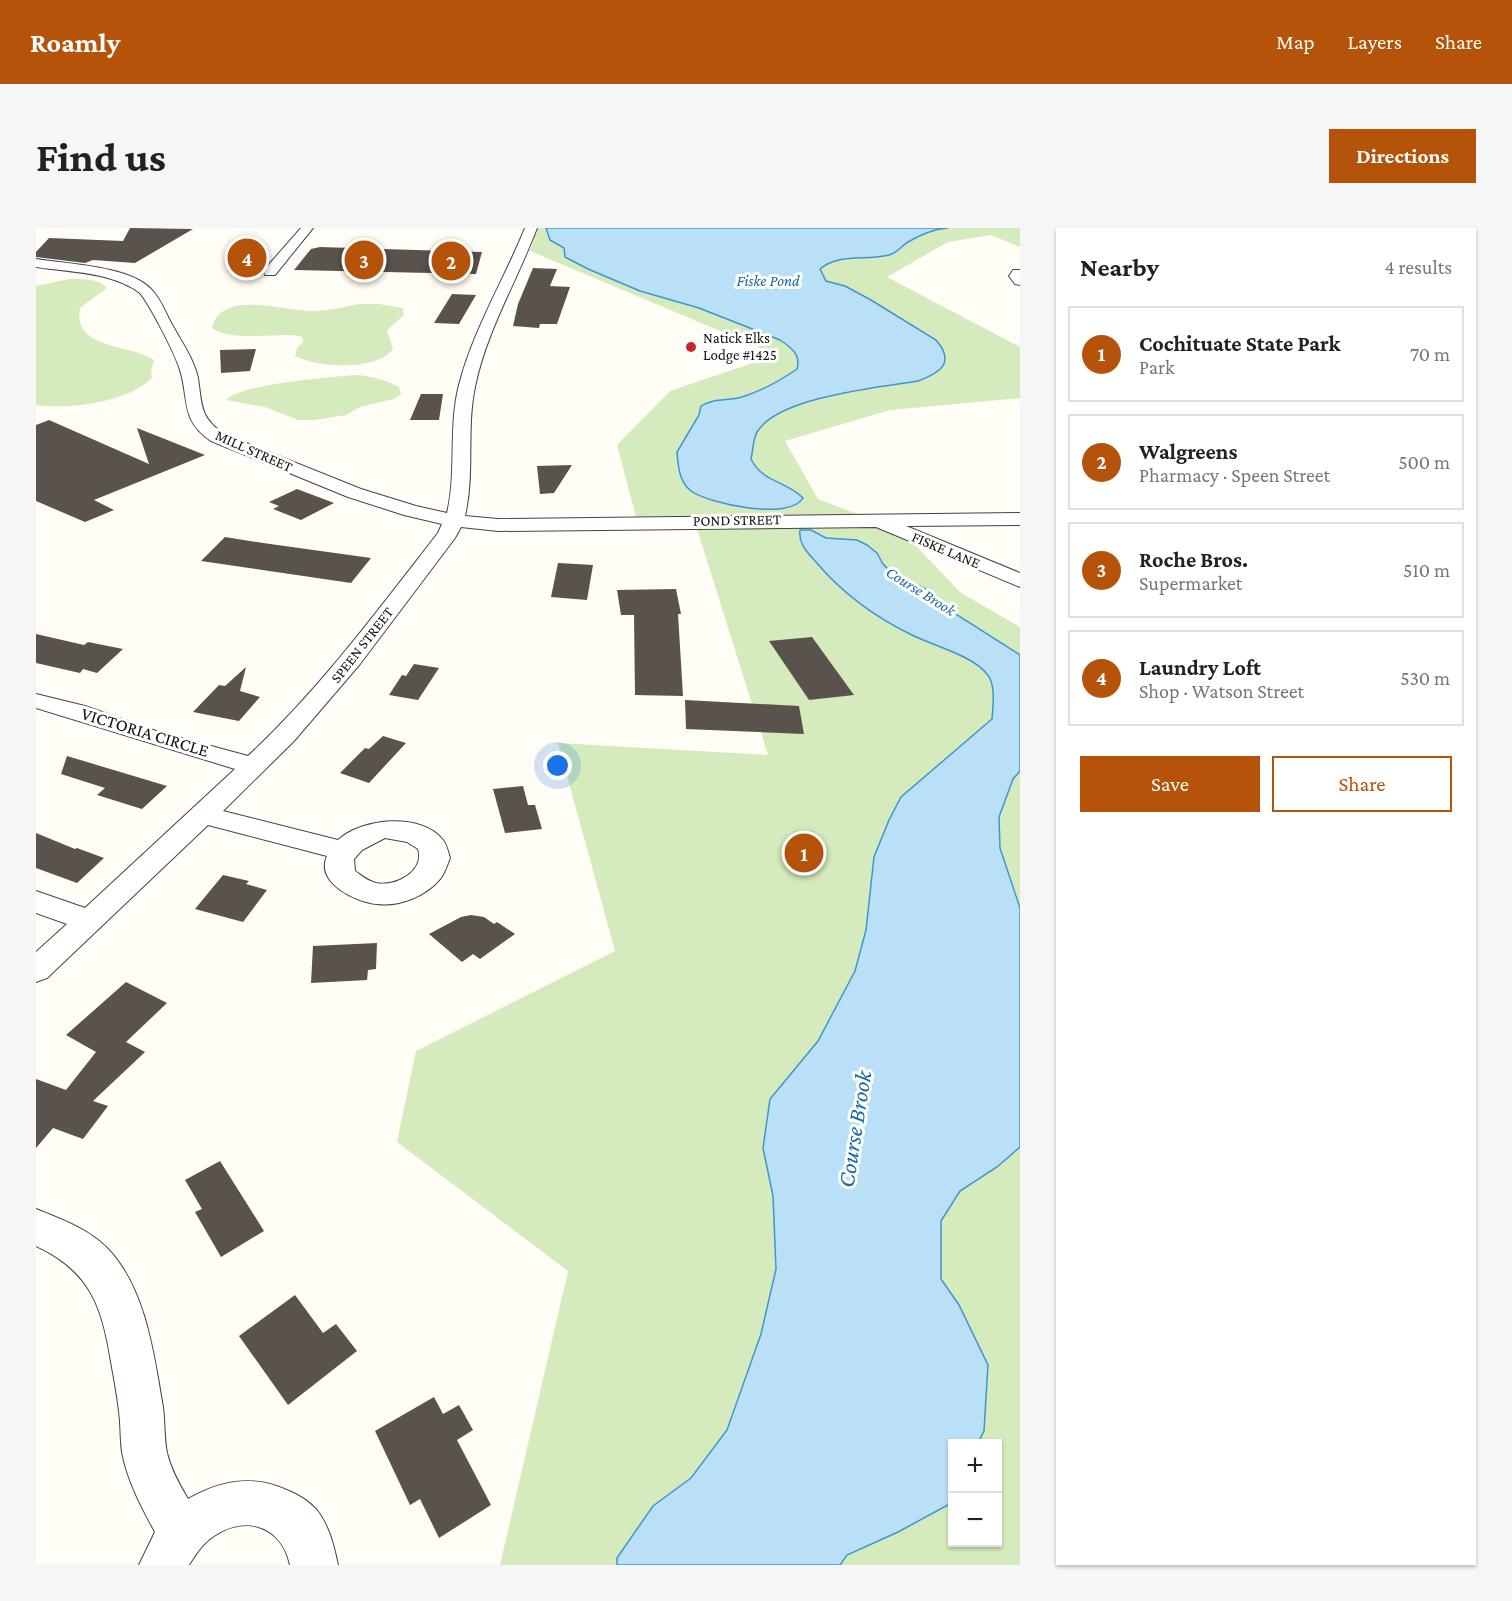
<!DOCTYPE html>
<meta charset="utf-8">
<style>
body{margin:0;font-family:"Crimson Pro",serif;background:#f6f6f6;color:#222}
.controls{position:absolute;right:18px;bottom:18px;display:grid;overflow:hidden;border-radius:0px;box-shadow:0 2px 4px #0004}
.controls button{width:54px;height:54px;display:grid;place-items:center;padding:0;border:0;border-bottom:2px solid #e0e0e0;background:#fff;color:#222;font:30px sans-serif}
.you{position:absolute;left:522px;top:538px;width:21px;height:21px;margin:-15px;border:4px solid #fff;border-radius:50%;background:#1a73e8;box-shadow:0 0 0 9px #1a73e833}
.badge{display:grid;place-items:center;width:39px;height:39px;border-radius:50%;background:#b45309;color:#fff;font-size:20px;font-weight:700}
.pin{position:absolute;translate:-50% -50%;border:3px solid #fff;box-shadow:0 2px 6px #0006}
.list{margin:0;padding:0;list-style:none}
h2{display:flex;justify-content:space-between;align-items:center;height:78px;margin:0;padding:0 24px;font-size:26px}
h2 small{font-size:20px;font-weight:400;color:#767676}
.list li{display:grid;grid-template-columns:39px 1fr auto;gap:18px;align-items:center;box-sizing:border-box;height:96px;margin:0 12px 12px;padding:0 12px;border:2px solid #e0e0e0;border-radius:0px}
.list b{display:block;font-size:22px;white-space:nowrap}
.list p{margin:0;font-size:20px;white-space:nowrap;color:#767676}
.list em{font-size:20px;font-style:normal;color:#767676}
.actions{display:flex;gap:12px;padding:18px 24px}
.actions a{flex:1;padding:14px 0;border:2px solid #b45309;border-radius:0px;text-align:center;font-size:21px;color:#b45309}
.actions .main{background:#b45309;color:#fff}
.map{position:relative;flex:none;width:984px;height:1337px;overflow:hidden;border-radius:0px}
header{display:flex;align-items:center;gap:36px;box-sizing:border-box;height:84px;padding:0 30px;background:#b45309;color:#fff}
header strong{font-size:28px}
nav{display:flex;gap:33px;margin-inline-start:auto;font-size:21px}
.intro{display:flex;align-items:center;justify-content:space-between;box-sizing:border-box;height:144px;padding:0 36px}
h1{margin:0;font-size:42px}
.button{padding:15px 27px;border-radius:0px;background:#b45309;color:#fff;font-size:21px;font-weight:700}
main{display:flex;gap:36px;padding:0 36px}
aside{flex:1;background:#fff;border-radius:0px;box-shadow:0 2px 4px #0004}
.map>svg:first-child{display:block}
.green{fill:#d5ebbd;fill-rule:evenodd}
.water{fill:#b9e0f7;stroke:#3f96cf;stroke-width:1.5}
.building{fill:#5a524d}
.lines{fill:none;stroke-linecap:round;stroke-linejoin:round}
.minor-casing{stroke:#444;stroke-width:2}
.minor{fill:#fff;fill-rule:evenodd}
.poi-dot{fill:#c4262e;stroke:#fff;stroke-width:2}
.labels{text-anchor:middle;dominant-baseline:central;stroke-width:6;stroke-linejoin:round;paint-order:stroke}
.far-poi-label{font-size:15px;fill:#111;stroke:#fff;text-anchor:start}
.far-street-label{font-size:15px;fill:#111;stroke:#fff}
.far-water-label{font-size:16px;font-style:italic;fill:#1768a6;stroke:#fff}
.street-label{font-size:18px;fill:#111;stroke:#fff}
.near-water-label{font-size:24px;font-style:italic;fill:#1768a6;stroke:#fff}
</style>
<header>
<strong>Roamly</strong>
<nav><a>Map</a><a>Layers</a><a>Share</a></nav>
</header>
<div class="intro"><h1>Find us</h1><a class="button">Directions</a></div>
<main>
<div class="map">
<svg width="984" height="1337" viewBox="0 0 984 1337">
<rect width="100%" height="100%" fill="#fffdf5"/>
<!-- green -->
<path class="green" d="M 501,0 L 984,0 L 984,19 L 955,7 L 912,14 L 851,49 L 984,119 L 984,170 L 854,182 L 749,213 L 782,271 L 866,303 L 925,365 L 984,399 L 984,1337 L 464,1337 L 532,1043 L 361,914 L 380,823 L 579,723 L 522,515 L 732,527 L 657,288 L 600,289 L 581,217 L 634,163 L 741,127 L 494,23 ZM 916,1216 L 962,1216 L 962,1314 L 916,1314 Z
M 33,51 C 45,51 63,50 71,60 L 44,80 C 36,122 95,116 118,132 L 115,144 L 116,150 C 93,174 32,182 0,177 L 0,58 Z
M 323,76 L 343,76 L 367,80 L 368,87 L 351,102 L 357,121 C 341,143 282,140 259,128 L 261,120 L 267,114 L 266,109 L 257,107 C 235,106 194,113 176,100 C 186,60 249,84 277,83 C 292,83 308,79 323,76 Z
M 320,147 C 334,148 351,152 363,159 L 365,166 L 358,171 L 324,179 L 310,187 L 279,192 L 262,192 L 229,179 L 190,172 C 204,156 296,149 320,147 Z"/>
<!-- water -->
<path class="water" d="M 510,0 L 912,0 C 898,1 884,7 872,14 C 865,18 862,25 853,27 C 830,33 803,25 784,41 L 790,53 L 809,58 L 835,72 L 900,112 C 920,135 904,145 882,153 C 844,159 742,169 721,204 C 717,211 717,223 715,231 C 727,255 749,252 767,270 C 754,293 673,276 655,263 C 643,254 642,237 641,224 L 663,187 L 665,178 C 677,170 693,173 706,169 C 725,163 745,152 761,141 C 765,127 756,120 744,112 L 663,80 L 604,63 L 552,41 L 529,29 L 528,20 L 514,12 Z
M 764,302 L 775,302 L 790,310 L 821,312 L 831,317 L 841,325 L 847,336 L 857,346 L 888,360 L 918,385 L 984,427 L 984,543 L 977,551 L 963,589 L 964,620 L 984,680 L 984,919 L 961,939 L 924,963 L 905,993 L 905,1051 L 923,1077 L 952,1137 L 948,1203 L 942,1215 L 916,1216 L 916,1268 L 912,1277 L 862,1304 L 811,1327 L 804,1337 L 581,1337 L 581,1330 L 617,1278 L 655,1250 L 691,1202 L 725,1106 L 740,1041 L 737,968 L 727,920 L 734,871 L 782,813 L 819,743 L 830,702 L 838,629 L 853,592 L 865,569 L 956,491 C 957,478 960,456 951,446 C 937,428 899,418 878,408 C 840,390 806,365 779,333 C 771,324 762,315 764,302 Z"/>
<!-- building -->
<path class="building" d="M 94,0 L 157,1 L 99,35 L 57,32 L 49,35 L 0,29 L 0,24 L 13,10 L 87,13 Z
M 284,19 L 347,21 L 446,24 L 440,46 L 258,42 L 275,21 Z
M 497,40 L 521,41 L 514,58 L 534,59 L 521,96 L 504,96 L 503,100 L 477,98 L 482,76 Z
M 416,66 L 440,67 L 423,96 L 398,95 Z
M 220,121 L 214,143 L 185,145 L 184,122 Z
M 385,166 L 407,166 L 403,192 L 374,192 Z
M 13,192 L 113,236 L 101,200 L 169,227 L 58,272 L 78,282 L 49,294 L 0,273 L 0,197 Z
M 536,237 L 518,265 L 504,266 L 501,238 Z
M 261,261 L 298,275 L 265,292 L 237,281 L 243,278 L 233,274 Z
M 189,309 L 227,315 L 335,330 L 315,355 L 165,333 Z
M 522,335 L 557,337 L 551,372 L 515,369 Z
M 640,361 L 645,386 L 642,386 L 647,468 L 599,467 L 598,387 L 585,387 L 581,362 Z
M 0,406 L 48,417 L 52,414 L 87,421 L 61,445 L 47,441 L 44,445 L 0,435 Z
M 776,409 L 818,467 L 773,472 L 733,413 Z
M 378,436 L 403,440 L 382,472 L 353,467 L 366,447 L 370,448 Z
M 210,439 L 204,463 L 224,469 L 203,493 L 157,484 L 183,457 L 189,458 Z
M 649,472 L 763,478 L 768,506 L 650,501 Z
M 347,508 L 370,515 L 333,555 L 304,545 L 329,520 L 333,521 Z
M 31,528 L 131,558 L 106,581 L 61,567 L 69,560 L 25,546 Z
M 487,558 L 492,577 L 499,577 L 506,601 L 469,605 L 457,561 Z
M 0,605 L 39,621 L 41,620 L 68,630 L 41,655 L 0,640 Z
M 187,647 L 213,653 L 210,656 L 231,662 L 207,694 L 159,681 Z
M 435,687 L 448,689 L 458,696 L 461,694 L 479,706 L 444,731 L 437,726 L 426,734 L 393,706 L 425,689 Z
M 341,715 L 340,741 L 332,742 L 331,752 L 275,755 L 277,718 Z
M 90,754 L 131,775 L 90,814 L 109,824 L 57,873 L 72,878 L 47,911 L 17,900 L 0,920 L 0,851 L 30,862 L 60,824 L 30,807 Z
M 184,933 L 228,1003 L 185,1029 L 159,984 L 166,981 L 149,952 Z
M 259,1067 L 287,1105 L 300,1096 L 321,1123 L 252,1177 L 203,1108 Z
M 398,1169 L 407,1186 L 423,1177 L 437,1202 L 421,1212 L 455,1277 L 403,1310 L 384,1271 L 374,1277 L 339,1203 Z"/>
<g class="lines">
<defs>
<path id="minor" d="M 265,0 L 277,0 L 239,47 L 229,47 L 228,44 L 229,41 Z
M 489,0 L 501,0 C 481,53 450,104 439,159 C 430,202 439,245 429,288 L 462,291 L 984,285 L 984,297 L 870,298 L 984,345 L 984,359 L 840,299 L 462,303 L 425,299 L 419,310 L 324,436 L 258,513 L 187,583 L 302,612 C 326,590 385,584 407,612 C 411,617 412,624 414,630 C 411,637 409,645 404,651 C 390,668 363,679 341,676 C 320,674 279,655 291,628 L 172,597 L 11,750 L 0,754 L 0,724 L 31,696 L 0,685 L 0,663 L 49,680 L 199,541 L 0,480 L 0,466 L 49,478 L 120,503 L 212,528 C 284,461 342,382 402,305 L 406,296 L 368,287 L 312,269 L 175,213 C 143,191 154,171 143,139 C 138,124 114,77 104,65 C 76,44 34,44 0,39 L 0,31 C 31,36 93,38 115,61 C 126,72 130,87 138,100 C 147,116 158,132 162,150 C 166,176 163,189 188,206 L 325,261 L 380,278 L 411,285 C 421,243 412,199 423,157 C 437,102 468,52 489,0 ZM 349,610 L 371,614 L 382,621 C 389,643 360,659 340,655 C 332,653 326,648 319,643 L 318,631 L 326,622 Z
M 977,42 L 984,42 L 984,57 L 979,56 L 973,48 Z
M 0,981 C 25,991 53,1001 72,1021 C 110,1061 118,1127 127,1179 C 129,1194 128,1210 131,1225 C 135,1241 143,1256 152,1271 C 185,1252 218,1246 253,1263 C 263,1267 272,1273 280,1281 C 293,1297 298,1318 302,1337 L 254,1337 C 246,1299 211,1286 178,1308 C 167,1315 160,1326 153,1337 L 103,1337 L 119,1304 C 106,1280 91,1252 86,1224 C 84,1211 85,1197 83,1183 C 81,1167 78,1150 75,1134 C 66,1078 54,1043 0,1018 Z"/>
</defs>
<!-- minor casing -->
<use href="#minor" class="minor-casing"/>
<!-- minor -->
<use href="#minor" class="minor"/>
</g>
<!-- markers -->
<circle class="poi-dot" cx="655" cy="119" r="6"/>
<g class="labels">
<!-- far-poi labels -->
<g class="far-poi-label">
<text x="667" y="110">Natick Elks<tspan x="667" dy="17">Lodge #1425</tspan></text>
</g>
<!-- far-street labels -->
<g class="far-street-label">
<text transform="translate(218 223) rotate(24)">MILL STREET</text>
<text transform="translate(701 292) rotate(-1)">POND STREET</text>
<text transform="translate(910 322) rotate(23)">FISKE LANE</text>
<text transform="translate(326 417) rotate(-52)">SPEEN STREET</text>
</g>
<!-- far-water labels -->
<g class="far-water-label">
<text x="732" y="52">Fiske Pond</text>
<text transform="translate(885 363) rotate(32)">Course Brook</text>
</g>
<!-- street labels -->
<g class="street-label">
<text transform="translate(109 504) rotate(17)">VICTORIA CIRCLE</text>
</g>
<!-- near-water labels -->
<g class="near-water-label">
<text transform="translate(818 901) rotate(-81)">Course Brook</text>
</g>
</g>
</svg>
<div class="controls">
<button>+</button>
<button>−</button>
</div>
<div class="you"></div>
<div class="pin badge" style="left:768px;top:625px">1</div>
<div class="pin badge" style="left:415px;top:33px">2</div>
<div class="pin badge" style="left:328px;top:32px">3</div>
<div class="pin badge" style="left:211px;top:30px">4</div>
</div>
<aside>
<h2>Nearby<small>4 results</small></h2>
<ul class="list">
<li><span class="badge">1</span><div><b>Cochituate State Park</b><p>Park</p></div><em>70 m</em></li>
<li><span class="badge">2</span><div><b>Walgreens</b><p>Pharmacy · Speen Street</p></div><em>500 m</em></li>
<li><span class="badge">3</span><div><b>Roche Bros.</b><p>Supermarket</p></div><em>510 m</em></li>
<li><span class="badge">4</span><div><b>Laundry Loft</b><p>Shop · Watson Street</p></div><em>530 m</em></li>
</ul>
<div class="actions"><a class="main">Save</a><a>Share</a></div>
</aside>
</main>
